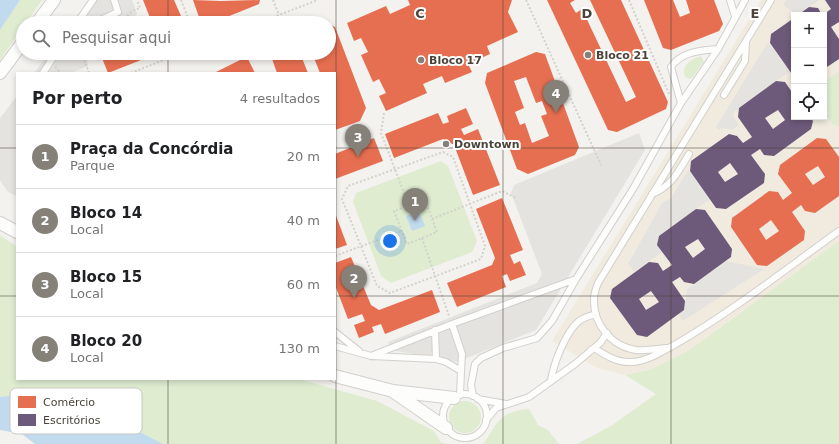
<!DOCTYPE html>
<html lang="pt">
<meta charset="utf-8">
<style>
body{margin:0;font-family:"DejaVu Sans",sans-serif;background:#f6f6f6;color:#202124}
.controls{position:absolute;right:12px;top:12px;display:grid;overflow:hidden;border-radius:0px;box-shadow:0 2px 6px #0003}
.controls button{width:36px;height:36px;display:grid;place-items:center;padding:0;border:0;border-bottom:1px solid #e0e0e0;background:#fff;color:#202124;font:20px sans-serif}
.you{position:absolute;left:390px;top:241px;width:14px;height:14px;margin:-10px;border:3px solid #fff;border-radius:50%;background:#1a73e8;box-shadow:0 0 0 6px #1a73e833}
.badge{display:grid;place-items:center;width:26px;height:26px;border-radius:50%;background:#858179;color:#fff;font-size:13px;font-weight:700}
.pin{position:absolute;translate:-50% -33px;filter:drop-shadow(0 1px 2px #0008)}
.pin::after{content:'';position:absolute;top:21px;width:14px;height:12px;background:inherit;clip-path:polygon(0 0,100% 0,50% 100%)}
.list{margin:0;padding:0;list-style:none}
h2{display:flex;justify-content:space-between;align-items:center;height:52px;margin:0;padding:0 16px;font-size:17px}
h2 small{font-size:13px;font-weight:400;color:#757577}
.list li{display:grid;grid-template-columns:26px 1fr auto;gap:12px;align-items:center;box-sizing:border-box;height:64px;padding:0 16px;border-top:1px solid #e0e0e0}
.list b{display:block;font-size:15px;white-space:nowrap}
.list p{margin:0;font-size:13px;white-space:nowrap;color:#757577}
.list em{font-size:13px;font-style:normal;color:#757577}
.icon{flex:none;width:22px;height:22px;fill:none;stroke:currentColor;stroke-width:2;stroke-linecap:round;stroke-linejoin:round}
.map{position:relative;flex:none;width:839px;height:444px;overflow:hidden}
.search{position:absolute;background:#fff;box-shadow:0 2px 6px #0003;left:16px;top:16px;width:320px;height:44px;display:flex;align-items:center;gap:10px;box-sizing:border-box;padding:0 14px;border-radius:22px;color:#757577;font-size:15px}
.panel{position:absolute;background:#fff;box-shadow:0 2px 6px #0003;left:16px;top:72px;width:320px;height:308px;border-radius:0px}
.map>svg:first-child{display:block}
.commercial{fill:#f1ebdf;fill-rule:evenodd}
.green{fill:#dfecd0}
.parking{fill:#e5e3df}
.water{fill:#c1daee}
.shops{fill:#e76f51;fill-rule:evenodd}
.offices{fill:#6d597a;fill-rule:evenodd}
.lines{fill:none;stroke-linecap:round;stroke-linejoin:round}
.service-casing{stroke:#d1d0cc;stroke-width:8}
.minor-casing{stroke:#d1d0cc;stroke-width:14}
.path{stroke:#d3d2cc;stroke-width:2;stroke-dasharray:2 2;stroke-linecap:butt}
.service{stroke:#fdfdfc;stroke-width:6}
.minor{stroke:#fdfdfc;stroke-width:12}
.grid{fill:none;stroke:#4a443a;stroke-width:1;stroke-opacity:0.55}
.poi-dot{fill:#858179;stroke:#fff;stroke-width:1.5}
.labels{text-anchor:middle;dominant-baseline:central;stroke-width:4;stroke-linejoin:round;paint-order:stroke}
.poi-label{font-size:11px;font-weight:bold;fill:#4a443a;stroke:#fff;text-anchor:start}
.key{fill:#fff;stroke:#c9c7c4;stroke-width:1}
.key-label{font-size:11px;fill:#4a443a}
.grid-label{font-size:13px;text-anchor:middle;font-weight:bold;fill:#4a443a;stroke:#fff;stroke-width:4;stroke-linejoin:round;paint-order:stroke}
</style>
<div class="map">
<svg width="839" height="444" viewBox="0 0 839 444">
<rect width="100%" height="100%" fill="#f3f2ee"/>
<!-- commercial -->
<path class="commercial" d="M 761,0 L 839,0 L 839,241 L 688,351 L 649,370 L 625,375 L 597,368 L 552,341 ZM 794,15 L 824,15 L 824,117 L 794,117 Z"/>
<!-- green -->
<path class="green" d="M 20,0 L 42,0 L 26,23 L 23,23 L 23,27 L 0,60 L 0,30 Z
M 701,56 L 704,62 L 691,79 L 685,77 C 681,65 691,59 701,56 Z
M 839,71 L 839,126 L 833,125 L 824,112 L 824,82 Z
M 441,161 L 448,166 L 477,241 L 472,252 L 391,283 L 381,276 L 353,202 L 356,193 Z
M 0,235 L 17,247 L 17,379 L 299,379 L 377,401 L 434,431 L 441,442 L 447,444 L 163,444 L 70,396 L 34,393 L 0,397 Z
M 839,241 L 839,444 L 577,444 L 611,426 L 656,394 L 625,375 L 649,370 L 688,351 Z
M449 417a16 16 0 1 1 32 0a16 16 0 1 1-32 0Z
M 529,409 L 538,425 L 548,430 L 559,444 L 482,444 C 489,439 491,430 497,423 C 505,413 516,410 529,409 Z"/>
<!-- parking -->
<path class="parking" d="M 90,0 L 132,0 L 137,13 L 133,21 L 129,23 L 72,23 Z
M 786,0 L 819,0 L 798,15 L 783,5 Z
M 768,42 L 790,71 L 734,112 L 733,115 L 739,125 L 732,130 L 723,128 L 719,130 L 716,127 Z
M 49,53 L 86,53 L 88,66 L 71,73 L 34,73 Z
M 17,96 L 17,196 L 8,192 L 0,180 L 0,118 Z
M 639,133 L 645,150 L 536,330 L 457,362 L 391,350 L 388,342 L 537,283 L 542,274 L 511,193 L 514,185 Z
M 688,170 L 690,171 L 710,199 L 659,236 L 658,245 L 662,252 L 634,272 L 628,264 L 662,203 L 671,198 Z
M 726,261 L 764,269 L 683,321 L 678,314 L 684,310 L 687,289 Z"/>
<!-- water -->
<path class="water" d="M 0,0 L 20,0 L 0,30 Z
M 419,211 L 425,226 L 412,231 L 406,216 Z
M 34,393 L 70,396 L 163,444 L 35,444 L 22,434 L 0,430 L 0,397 Z"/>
<!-- shops -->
<path class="shops" d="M 143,0 L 174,0 L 181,16 L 164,23 L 152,23 Z
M 193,0 L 221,1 L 260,0 L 259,4 L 212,23 L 205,23 L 200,20 Z
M 408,0 L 512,0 L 508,12 L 518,32 L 487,46 L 490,54 L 468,64 L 472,72 L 445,83 L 442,76 L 423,84 L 427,93 L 386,111 L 379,96 L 386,93 L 379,79 L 373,82 L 361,55 L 368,52 L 361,38 L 354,41 L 347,23 L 386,6 L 390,14 L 410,5 Z
M 547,0 L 575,0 L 570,3 L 576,13 L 582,9 L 626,102 L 636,97 L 590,0 L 621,0 L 668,102 L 666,109 L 617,132 L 608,130 Z
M 644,0 L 673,0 L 680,17 L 690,13 L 686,0 L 714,0 L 723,24 L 719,31 L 671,50 L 663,48 Z
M 329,24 L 335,27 L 366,108 L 360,121 L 335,130 L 335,73 L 320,73 L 312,53 L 329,53 Z
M 536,52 L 545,54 L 579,147 L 575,155 L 528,174 L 517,169 L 485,83 L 487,73 ZM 526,77 L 536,103 L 542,101 L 547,114 L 541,116 L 549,136 L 532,143 L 525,123 L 520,125 L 515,112 L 524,108 L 514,81 Z
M 100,53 L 159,53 L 108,73 Z
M 270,53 L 300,53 L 308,73 L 277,73 Z
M 242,59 L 248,59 L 255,73 L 214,73 Z
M 466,108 L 473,124 L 461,129 L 464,135 L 478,129 L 500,185 L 473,195 L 454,145 L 443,139 L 394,158 L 385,134 L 438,113 L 443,124 L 449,122 L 447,116 Z
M 374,138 L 383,161 L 335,179 L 335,154 Z
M 817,138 L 826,139 L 839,157 L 839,196 L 815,213 L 805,211 L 801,205 L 792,212 L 805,231 L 804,240 L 767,266 L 757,265 L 731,227 L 732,218 L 769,191 L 778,192 L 783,200 L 792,193 L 778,174 L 780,165 ZM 818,166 L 825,177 L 813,185 L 805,174 ZM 771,220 L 779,231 L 766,240 L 759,229 Z
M 502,198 L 523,250 L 510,255 L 514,264 L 520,261 L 526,275 L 510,281 L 507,274 L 502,276 L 506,287 L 457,307 L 447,283 L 492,265 L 495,258 L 476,209 Z
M 335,213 L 347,245 L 335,249 Z
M 351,257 L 371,305 L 379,310 L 432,290 L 440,312 L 385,334 L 381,324 L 372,327 L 374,332 L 359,338 L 354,325 L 365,321 L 362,314 L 348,319 L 335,285 L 335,263 Z"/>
<!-- offices -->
<path class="offices" d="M 825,0 L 839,0 L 839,22 L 831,27 L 839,39 L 839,59 L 824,69 L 824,14 L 831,9 Z
M 809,7 L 818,8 L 822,15 L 798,15 Z
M 794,18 L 794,77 L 770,43 L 771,34 Z
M 776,81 L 785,82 L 794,95 L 794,117 L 810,117 L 813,121 L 811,129 L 774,156 L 764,155 L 760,149 L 751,155 L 765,174 L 764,183 L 726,209 L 716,208 L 690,171 L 691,161 L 729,134 L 737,136 L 743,143 L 752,137 L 738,117 L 739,108 ZM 778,110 L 785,120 L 773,129 L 765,118 ZM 730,163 L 738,174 L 725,182 L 718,172 Z
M 696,209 L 705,210 L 732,249 L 731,257 L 694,284 L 684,282 L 680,277 L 672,282 L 685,301 L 684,310 L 647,337 L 637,335 L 610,298 L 612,289 L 649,262 L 658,263 L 663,271 L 672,265 L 657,245 L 659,236 ZM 698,239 L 705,249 L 693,258 L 685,247 ZM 651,291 L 659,302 L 646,310 L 639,299 Z"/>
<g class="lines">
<defs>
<path id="service" d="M 730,0 L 735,16
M 77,23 L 93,0
M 94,23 L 118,12 L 114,0
M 43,73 L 56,53
M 724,95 L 745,61 L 746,42
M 681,103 L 671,67 C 682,51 700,51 718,49
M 652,194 C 671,187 679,171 689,154
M 452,324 L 462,354 L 461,371
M 435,330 L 436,359
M 335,332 L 359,351
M 335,346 L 371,356 L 436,359 L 446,362 L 461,371 L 460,395
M 667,348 C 657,349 646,351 636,350 C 611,346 593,324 594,299 C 594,294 596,288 598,283 L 771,0
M 591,350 L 594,348 C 605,355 617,363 631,362 C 646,362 663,351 676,344 C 733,311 786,269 839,231
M 371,356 L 452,324 L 576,279
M 551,380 C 554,363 565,333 579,321 C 584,317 590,316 596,314
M443 416a22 22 0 1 1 44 0a22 22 0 1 1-44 0Z
M 473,396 L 471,385 L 475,364 L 481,358 L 503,348 L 537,338 L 552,321 L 576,279 L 633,189 L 681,103 L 718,49 L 745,0
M 478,399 L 506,404
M 486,420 L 496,408 L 529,397 L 575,364 L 600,343 L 607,333"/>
<path id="minor" d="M 37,23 L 54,0
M 0,73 L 23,42
M 0,223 L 17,232
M 335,376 L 393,391 L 454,398
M 394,392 L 446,428"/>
</defs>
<!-- service casing -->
<use href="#service" class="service-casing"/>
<!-- minor casing -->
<use href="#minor" class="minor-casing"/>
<!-- path -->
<path class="path" d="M 181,0 L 190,23
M 273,0 L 279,15
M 526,0 L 601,165
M 629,0 L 669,94
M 128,23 L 126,17 L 132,11 L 140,8 L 137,0
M 258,23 L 318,0
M 55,67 L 61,73
M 83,73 L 87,73
M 89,73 L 84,59 L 94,53
M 131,73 L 181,53
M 384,113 L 381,133 L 409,206
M 443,152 L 453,157 L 485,246 L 481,259 L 390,293 L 377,286 L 342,199 L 348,186 Z
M 425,200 L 437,232 L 407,244 L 394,211 Z
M 432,219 L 502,191 L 516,198
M 422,238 L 449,316
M 335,256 L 402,231"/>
<!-- service -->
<use href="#service" class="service"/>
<!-- minor -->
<use href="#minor" class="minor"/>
</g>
<!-- grid -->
<path class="grid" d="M 168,0 L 168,23M 336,0 L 336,444M 503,0 L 503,444M 671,0 L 671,444M 168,53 L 168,73M 0,148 L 17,148M 335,148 L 839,148M 0,296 L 17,296M 335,296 L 839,296M 168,379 L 168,444"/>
<!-- markers -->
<g class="poi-dot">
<circle cx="588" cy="55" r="4"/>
<circle cx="421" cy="60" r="4"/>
<circle cx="446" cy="144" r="4"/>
</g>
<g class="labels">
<!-- poi labels -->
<g class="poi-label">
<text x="596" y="55">Bloco 21</text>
<text x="429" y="60">Bloco 17</text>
<text x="454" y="144">Downtown</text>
</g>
</g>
<!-- legend -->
<rect x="10" y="388" width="132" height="46" rx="6" class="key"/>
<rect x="18" y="396" width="18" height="12" fill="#e76f51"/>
<rect x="18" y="414" width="18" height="12" fill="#6d597a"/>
<g class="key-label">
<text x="43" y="406">Comércio</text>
<text x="43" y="424">Escritórios</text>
</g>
<g class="grid-label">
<text x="420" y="18">C</text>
<text x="587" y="18">D</text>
<text x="755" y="18">E</text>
</g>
</svg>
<div class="controls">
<button>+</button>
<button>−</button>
<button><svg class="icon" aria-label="locate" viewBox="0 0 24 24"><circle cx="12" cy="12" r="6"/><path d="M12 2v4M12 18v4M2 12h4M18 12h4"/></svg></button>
</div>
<div class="you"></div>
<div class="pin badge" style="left:415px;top:221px">1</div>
<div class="pin badge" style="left:354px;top:298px">2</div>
<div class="pin badge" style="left:358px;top:157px">3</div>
<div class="pin badge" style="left:556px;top:113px">4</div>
<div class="search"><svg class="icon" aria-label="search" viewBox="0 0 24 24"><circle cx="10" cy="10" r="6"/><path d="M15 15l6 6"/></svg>Pesquisar aqui</div>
<section class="panel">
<h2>Por perto<small>4 resultados</small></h2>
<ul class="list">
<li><span class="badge">1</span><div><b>Praça da Concórdia</b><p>Parque</p></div><em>20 m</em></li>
<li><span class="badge">2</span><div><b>Bloco 14</b><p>Local</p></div><em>40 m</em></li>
<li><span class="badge">3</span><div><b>Bloco 15</b><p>Local</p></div><em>60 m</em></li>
<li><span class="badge">4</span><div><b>Bloco 20</b><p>Local</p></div><em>130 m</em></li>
</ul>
</section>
</div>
